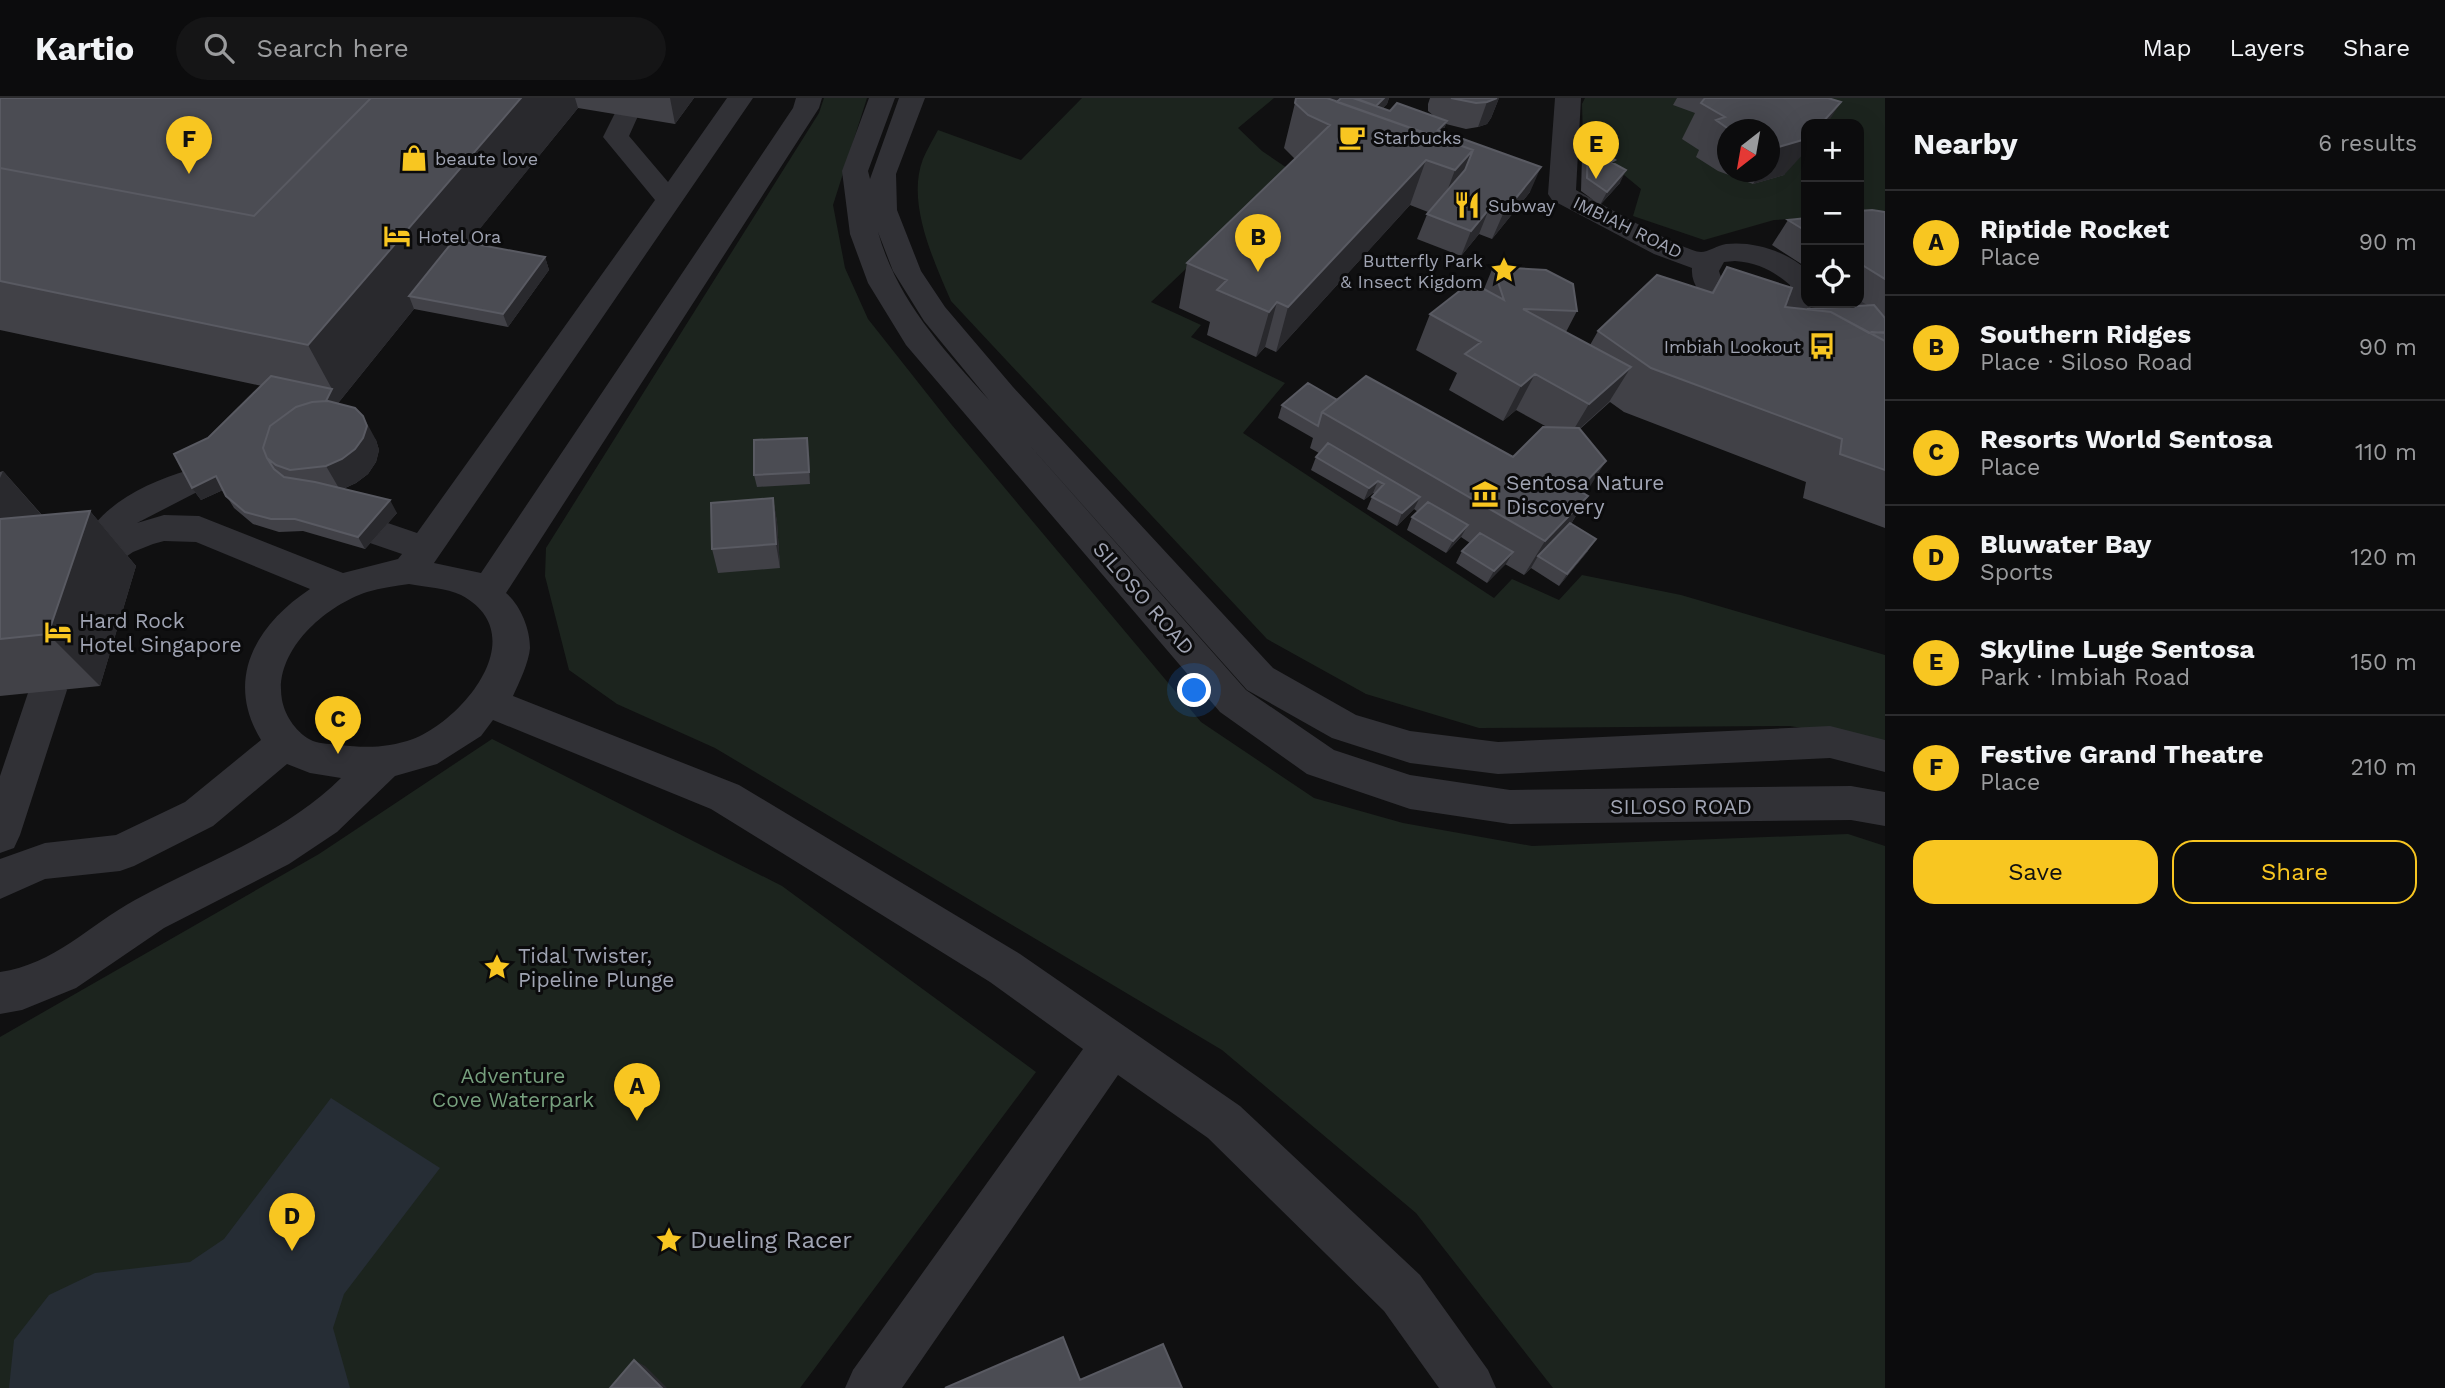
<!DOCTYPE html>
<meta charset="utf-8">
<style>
body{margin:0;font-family:"Work Sans",sans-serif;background:#151516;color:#f1f3f6}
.controls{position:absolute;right:21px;top:21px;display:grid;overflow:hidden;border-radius:14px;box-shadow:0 7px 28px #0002}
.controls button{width:63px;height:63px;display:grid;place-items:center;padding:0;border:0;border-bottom:2px solid #2c2c2e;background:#0c0c0d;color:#f1f3f6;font:35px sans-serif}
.compass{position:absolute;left:1717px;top:21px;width:63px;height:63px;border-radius:50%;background:#0c0c0d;box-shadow:0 7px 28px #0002;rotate:211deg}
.you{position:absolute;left:1195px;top:593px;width:24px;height:24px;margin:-18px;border:5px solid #fff;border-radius:50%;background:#1a73e8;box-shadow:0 0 0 10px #1a73e833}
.badge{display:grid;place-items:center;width:46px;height:46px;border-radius:50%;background:#f8c621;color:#111;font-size:23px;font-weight:700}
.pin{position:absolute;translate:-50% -58px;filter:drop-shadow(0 2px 4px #0008)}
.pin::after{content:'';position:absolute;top:37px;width:24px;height:21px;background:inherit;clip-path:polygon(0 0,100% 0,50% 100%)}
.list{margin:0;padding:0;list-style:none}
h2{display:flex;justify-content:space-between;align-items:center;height:91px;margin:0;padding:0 28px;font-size:30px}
h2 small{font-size:23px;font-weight:400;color:#9a9b9d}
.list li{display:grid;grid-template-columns:46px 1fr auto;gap:21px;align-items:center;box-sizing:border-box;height:105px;padding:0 28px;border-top:2px solid #2c2c2e}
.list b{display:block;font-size:26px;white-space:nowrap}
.list p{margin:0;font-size:23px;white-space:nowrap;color:#9a9b9d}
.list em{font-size:23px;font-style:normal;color:#9a9b9d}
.actions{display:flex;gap:14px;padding:21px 28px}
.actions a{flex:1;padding:16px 0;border:2px solid #f8c621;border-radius:21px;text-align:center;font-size:24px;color:#f8c621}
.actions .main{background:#f8c621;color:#111}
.icon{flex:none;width:38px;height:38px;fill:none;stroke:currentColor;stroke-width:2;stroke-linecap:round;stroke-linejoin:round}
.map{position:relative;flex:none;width:1885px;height:1290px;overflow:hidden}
header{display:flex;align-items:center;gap:42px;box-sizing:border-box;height:98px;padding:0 35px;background:#0c0c0d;border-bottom:2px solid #2c2c2e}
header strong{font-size:33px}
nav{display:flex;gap:38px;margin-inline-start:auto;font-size:24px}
.search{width:490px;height:63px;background:#151516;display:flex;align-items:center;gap:18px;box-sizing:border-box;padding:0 24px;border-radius:38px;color:#9a9b9d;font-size:26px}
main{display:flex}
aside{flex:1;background:#0c0c0d}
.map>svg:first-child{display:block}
.green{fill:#1c241e;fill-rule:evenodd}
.water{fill:#262d35}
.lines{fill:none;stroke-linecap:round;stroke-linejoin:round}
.minor{fill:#313136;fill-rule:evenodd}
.wall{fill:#414147;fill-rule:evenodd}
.shaded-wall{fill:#29292d}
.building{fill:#4b4c53;stroke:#595a62;stroke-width:2}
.labels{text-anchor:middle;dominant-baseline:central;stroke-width:6;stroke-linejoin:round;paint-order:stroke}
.far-poi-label{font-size:18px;fill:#a0a4b3;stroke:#0b0b0c;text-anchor:start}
.far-street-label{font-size:18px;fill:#a0a4b3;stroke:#0b0b0c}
.poi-label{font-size:21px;fill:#a0a4b3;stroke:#0b0b0c;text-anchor:start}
.street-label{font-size:21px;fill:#a0a4b3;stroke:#0b0b0c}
.park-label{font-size:21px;fill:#769f7d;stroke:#0b0b0c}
.near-poi-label{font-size:24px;fill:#a0a4b3;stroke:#0b0b0c;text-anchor:start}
</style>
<header>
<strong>Kartio</strong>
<div class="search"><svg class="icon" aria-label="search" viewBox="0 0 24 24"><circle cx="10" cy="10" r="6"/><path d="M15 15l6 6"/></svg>Search here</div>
<nav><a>Map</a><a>Layers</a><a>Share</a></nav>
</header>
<main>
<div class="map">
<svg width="1885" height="1290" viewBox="0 0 1885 1290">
<rect width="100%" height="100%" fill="#101011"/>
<!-- green -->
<path class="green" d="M 824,0 L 867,0 L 833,107 L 845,170 L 868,221 L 951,326 L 1201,624 L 1314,700 L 1403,725 L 1532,748 L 1848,736 L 1885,748 L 1885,1290 L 1553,1290 L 1416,1115 L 1222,952 L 715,650 L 617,606 L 569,572 L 545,478 L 546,450 L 819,15 Z
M 1082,0 L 1274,0 L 1238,30 L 1262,53 L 1290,72 L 1151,204 L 1201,227 L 1191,239 L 1285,285 L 1243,335 L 1494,500 L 1512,481 L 1559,502 L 1582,477 L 1681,497 L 1885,557 L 1885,646 L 1874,642 L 1790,628 L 1479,630 L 1366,596 L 1267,541 L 951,203 C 934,163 906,105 923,61 C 927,51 933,42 938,32 L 1021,62 Z
M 1585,0 L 1885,0 L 1885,116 L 1859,117 L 1859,26 L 1806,26 L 1806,120 L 1774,122 L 1704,142 L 1633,118 L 1641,91 L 1583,43 L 1582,6 ZM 1728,32 L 1770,32 L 1770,74 L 1728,74 Z
M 492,641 L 782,788 L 1036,974 L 800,1290 L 0,1290 L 0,939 L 319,756 Z"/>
<!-- water -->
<path class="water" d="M 331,1000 L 440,1070 L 344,1196 L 333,1230 L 350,1290 L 9,1290 L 14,1242 L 49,1197 L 95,1175 L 190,1164 L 224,1141 Z"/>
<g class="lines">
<!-- minor -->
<path class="minor" d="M 727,0 L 753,0 L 434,465 L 481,475 L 793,10 L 796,0 L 822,0 L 819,10 L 506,495 C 520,507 530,530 530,550 C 529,564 519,585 513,598 L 739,687 L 1020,856 L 1240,1008 L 1420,1177 L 1488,1272 L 1496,1290 L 1439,1290 L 1384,1213 L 1208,1040 L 1118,977 L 902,1290 L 845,1290 L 853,1272 L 1083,951 L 990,884 L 711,711 L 493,622 L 481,638 L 437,666 L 395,678 L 337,734 L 289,766 L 164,830 L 76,890 L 22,912 L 0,916 L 0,874 C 55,866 88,828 135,802 C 206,763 282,738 341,680 L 310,675 L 287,666 L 213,728 L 134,768 L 120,773 L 45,781 L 0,801 L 0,761 L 45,745 L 116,737 L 185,704 L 261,642 C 224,581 256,527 310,491 L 196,444 L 164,443 L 153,446 L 133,454 L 105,473 L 101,479 L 89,483 L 77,479 L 72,470 L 80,455 L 87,450 L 83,443 C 104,405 148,384 189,372 L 201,376 L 206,384 L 201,392 L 137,425 L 164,417 L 199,418 L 343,475 L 398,461 L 402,456 L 367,444 L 362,435 L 367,426 L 379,422 L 417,435 L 655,102 L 603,39 L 616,13 L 625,10 L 634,13 L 638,18 L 629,38 L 668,84 ZM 409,486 C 424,489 447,490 461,497 C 534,536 464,621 413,641 C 388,650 365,650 340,647 C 331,646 321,646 313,643 C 297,636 285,618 282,602 C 273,553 325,508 367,494 C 381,490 395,488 409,486 Z
M 869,0 L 895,0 L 868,73 L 870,81 L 899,0 L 925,0 L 896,76 L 897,112 L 921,173 L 945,209 L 1013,289 L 1273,570 L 1356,617 L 1410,633 L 1498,644 L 1830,628 L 1885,642 L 1885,674 L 1830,660 L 1498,676 L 1410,665 L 1332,640 L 1247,592 L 1025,342 L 1246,592 L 1334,652 L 1410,677 L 1510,692 L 1851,688 L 1885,694 L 1885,728 L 1851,722 L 1510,726 L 1410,711 L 1307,676 L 1220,614 L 906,247 L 868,185 L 850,136 L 842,73 ZM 878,134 L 893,173 L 924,223 L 989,302 C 943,251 897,202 878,134 Z
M 1555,0 L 1581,0 L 1576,92 C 1596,103 1685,154 1701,154 C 1708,154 1718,147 1726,146 C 1754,143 1785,153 1806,171 L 1806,205 L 1815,205 C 1791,241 1688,217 1692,170 L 1654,156 L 1552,102 L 1548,96 ZM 1735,163 C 1758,165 1772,172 1790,187 L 1790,199 C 1769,213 1724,197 1719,173 L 1724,164 Z
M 1859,198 L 1885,207 L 1885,227 L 1841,212 L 1836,205 L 1859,205 Z
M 48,577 L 61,581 L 67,592 L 20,737 L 14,750 L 0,755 L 0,678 L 29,592 L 35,581 Z"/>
</g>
<!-- wall -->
<path class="wall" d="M 0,0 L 694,0 L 675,26 L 578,10 L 468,145 L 545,159 L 549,172 L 508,229 L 414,211 L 339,304 L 338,305 L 376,342 L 379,352 L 376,364 L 368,376 L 356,385 L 343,391 L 397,415 L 365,451 L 303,433 L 279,434 L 253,426 L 234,410 L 223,392 L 201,402 L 192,390 L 208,340 L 262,288 L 0,232 Z
M 1355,0 L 1389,0 L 1387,6 L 1383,10 L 1390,13 L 1434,18 L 1428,13 L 1428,6 L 1430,0 L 1499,0 L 1491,20 L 1487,26 L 1478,29 L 1466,31 L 1446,26 L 1443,33 L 1530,94 L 1492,141 L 1479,136 L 1461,158 L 1417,141 L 1428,114 L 1410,107 L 1276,254 L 1265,249 L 1256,259 L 1207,237 L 1210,224 L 1179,210 L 1187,165 L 1295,61 L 1284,50 L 1295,5 Z
M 1677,0 L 1828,0 L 1784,77 L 1753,86 L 1718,73 L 1696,59 L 1699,52 L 1682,41 L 1695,15 L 1673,7 ZM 1727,32 L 1769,32 L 1769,74 L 1727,74 Z
M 1588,46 L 1614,66 L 1620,85 L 1600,107 L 1581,93 L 1582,59 Z
M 1859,113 L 1885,114 L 1885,219 L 1883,217 L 1885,220 L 1885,430 L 1803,400 L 1806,384 L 1624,314 L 1610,304 L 1580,331 L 1585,396 L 1588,398 L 1571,426 L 1588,453 L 1559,488 L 1531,470 L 1524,477 L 1505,466 L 1487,485 L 1456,465 L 1462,453 L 1470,445 L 1461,439 L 1446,455 L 1407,432 L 1412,419 L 1418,414 L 1414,411 L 1397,428 L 1367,411 L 1372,399 L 1375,396 L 1373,395 L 1364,402 L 1311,372 L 1316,359 L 1319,355 L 1310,350 L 1313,340 L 1278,320 L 1282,307 L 1337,302 L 1513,359 L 1547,329 L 1516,312 L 1503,323 L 1449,292 L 1457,275 L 1416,252 L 1430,216 L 1484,191 L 1493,169 L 1577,213 L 1566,234 L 1590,247 L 1598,233 L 1711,195 L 1727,169 L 1785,209 L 1807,211 L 1867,207 L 1859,202 Z
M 1806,120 L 1806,169 L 1772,147 L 1788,122 Z
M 809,352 L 810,386 L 757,389 L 754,377 Z
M 3,373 L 42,417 L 90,413 L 136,468 L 100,588 L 0,598 L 0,374 Z
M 773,400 L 777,424 L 780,470 L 718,475 L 712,451 Z"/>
<!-- shaded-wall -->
<path class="shaded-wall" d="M 521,0 L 575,0 L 578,10 L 423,201 L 409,198 L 414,211 L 339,304 L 325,329 L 318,316 L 332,291 L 308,247 Z
M 670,0 L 694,0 L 675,26 Z
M 1326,0 L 1343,0 L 1337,22 Z
M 1384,0 L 1389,0 L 1387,6 L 1365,28 L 1369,15 Z
M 1497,0 L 1499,0 L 1491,20 L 1487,26 L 1478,29 L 1487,4 Z
M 1841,4 L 1827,26 L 1821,26 Z
M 1447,23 L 1438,48 L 1438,32 Z
M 1806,41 L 1806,53 L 1784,77 L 1753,86 L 1760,74 L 1769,74 L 1769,58 L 1775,50 Z
M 1473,52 L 1455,98 L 1438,117 L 1455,72 Z
M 1426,62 L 1410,107 L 1276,254 L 1288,209 Z
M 1541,69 L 1530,94 L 1492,141 L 1503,116 Z
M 1626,72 L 1620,85 L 1600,107 L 1607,94 Z
M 1489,111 L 1479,136 L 1461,158 L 1471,133 Z
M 545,159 L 549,172 L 508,229 L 503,216 Z
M 1277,204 L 1265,249 L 1256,259 L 1269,214 Z
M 1631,269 L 1609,304 L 1568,341 L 1589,306 Z
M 1535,276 L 1516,312 L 1503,323 L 1521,288 Z
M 363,318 L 376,342 L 379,352 L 376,364 L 368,376 L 356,385 L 340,392 L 326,368 Z
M 807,340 L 809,352 L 810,386 L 809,374 Z
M 1606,363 L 1584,398 L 1578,392 Z
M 3,373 L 52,429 L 0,423 L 0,380 Z
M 216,378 L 225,391 L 201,402 L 192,390 Z
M 1378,383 L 1373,395 L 1364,402 L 1369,390 Z
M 1588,398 L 1567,432 L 1538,458 L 1531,470 L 1524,477 L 1545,443 Z
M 1420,399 L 1414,411 L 1397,428 L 1402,415 Z
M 773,400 L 777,424 L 780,470 L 776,446 Z
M 390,402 L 397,415 L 365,451 L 358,439 Z
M 90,413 L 136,468 L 100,588 L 48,536 Z
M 1468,427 L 1461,439 L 1446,455 L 1453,443 Z
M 1596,441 L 1588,453 L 1559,488 L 1567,476 Z
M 1513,454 L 1506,466 L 1487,485 L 1494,473 Z
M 634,1262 L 645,1268 L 667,1290 L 662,1290 Z"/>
<!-- building -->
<path class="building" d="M 0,0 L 371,0 L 254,118 L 0,70 Z
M 371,0 L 521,0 L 308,247 L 0,183 L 0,70 L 254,118 Z
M 1296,0 L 1327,0 L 1473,52 L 1455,72 L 1426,62 L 1288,209 L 1277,204 L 1269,214 L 1217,192 L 1227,182 L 1187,165 L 1330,27 L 1308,17 L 1295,5 Z
M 1341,0 L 1353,0 L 1390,13 L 1397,5 L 1447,23 L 1438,32 L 1541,69 L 1503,116 L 1489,111 L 1471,133 L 1427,116 L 1465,72 L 1473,52 L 1337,4 Z
M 1355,0 L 1384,0 L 1376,8 Z
M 1451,0 L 1497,0 L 1487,4 L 1476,5 Z
M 1705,0 L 1828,0 L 1841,4 L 1821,26 L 1806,26 L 1806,41 L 1775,50 L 1769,48 L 1769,32 L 1730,32 L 1716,22 L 1725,19 L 1701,5 Z
M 1588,46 L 1615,62 L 1611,64 L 1626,72 L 1607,94 L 1587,80 Z
M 1872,112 L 1885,114 L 1885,181 L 1859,165 L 1859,113 Z
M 1806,120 L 1806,133 L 1788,122 Z
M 454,142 L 545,159 L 503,216 L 409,198 Z
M 1493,169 L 1546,172 L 1573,186 L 1577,213 L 1523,211 L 1631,269 L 1589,306 L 1535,276 L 1521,288 L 1465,256 L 1481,244 L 1430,216 L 1471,184 L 1504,202 Z
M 1727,169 L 1792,190 L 1785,209 L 1831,214 L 1885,243 L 1885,372 L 1840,356 L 1842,341 L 1651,270 L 1598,233 L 1657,177 L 1713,195 Z
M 1874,207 L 1885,220 L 1885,234 L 1869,235 L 1831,214 L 1807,211 Z
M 1872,234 L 1885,235 L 1885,243 L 1874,237 Z
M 271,278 L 332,291 L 326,303 L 312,304 L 296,309 L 270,328 L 263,350 L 267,360 L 274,371 L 284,379 L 315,384 L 390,402 L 358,439 L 295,421 L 271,421 L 245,414 L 226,398 L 216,378 L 192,390 L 174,356 L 208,340 Z
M 1366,278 L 1513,359 L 1543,329 L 1579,330 L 1606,363 L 1578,392 L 1588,398 L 1545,443 L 1322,314 Z
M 1308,285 L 1337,302 L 1322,314 L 1318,328 L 1282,307 Z
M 328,303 L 355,310 L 363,318 L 367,328 L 363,340 L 355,351 L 342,361 L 326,368 L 290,372 L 276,367 L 267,360 L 263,350 L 270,328 L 296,309 L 312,304 Z
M 807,340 L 809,374 L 754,377 L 754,342 Z
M 1328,345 L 1420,399 L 1402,415 L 1372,399 L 1384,386 L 1378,383 L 1369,390 L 1316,359 Z
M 773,400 L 776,446 L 712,451 L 711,405 Z
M 1428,404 L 1468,427 L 1453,443 L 1412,419 Z
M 90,413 L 48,536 L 0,541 L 0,421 Z
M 1570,425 L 1596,441 L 1567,476 L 1538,458 Z
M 1480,435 L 1513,454 L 1494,473 L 1462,453 Z
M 1063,1239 L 1080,1282 L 1163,1246 L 1182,1290 L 945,1290 Z
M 634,1262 L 662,1290 L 610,1290 Z"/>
<!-- icons -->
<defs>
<symbol id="cafe-bare" viewBox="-9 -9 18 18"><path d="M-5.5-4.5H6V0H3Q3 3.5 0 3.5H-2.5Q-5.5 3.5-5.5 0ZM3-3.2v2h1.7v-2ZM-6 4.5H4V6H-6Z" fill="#f8c621" stroke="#0b0b0c" stroke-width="2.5" paint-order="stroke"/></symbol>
<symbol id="shop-bare" viewBox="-9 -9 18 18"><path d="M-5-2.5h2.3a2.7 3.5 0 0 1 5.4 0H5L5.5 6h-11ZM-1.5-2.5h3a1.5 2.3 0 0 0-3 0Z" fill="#f8c621" stroke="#0b0b0c" stroke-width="2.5" paint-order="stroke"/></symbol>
<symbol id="restaurant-bare" viewBox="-9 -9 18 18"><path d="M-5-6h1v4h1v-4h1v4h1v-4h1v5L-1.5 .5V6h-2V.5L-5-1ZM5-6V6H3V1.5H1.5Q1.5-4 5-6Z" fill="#f8c621" stroke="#0b0b0c" stroke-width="2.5" paint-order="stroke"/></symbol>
<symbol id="hotel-bare" viewBox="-9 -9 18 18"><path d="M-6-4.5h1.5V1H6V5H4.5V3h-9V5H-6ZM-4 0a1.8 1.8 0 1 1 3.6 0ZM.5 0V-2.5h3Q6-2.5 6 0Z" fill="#f8c621" stroke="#0b0b0c" stroke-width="2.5" paint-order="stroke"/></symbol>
<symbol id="sight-bare" viewBox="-9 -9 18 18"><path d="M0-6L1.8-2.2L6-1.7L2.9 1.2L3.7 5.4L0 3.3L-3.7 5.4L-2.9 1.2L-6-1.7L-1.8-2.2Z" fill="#f8c621" stroke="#0b0b0c" stroke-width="2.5" paint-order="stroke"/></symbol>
<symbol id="bus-bare" viewBox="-9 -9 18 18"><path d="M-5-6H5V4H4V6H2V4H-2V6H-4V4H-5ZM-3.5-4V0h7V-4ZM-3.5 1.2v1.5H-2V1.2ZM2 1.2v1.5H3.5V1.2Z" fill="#f8c621" stroke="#0b0b0c" stroke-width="2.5" paint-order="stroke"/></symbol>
<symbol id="museum-bare" viewBox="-9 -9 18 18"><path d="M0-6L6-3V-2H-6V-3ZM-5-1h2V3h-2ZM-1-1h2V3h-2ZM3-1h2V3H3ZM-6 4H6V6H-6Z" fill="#f8c621" stroke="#0b0b0c" stroke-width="2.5" paint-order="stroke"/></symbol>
</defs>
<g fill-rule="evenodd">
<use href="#cafe-bare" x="1333" y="20" width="38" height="38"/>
<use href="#shop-bare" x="395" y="41" width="38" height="38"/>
<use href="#restaurant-bare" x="1448" y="88" width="38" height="38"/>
<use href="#hotel-bare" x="378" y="119" width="38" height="38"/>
<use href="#sight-bare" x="1485" y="153" width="38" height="38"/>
<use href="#bus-bare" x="1803" y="229" width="38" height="38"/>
<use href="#museum-bare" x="1466" y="377" width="38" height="38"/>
<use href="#hotel-bare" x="39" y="515" width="38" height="38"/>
<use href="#sight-bare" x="478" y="850" width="38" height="38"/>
<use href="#sight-bare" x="650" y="1123" width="38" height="38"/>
</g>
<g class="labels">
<!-- far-poi labels -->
<g class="far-poi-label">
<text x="1373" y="39">Starbucks</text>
<text x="435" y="60">beaute love</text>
<text x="1488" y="107">Subway</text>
<text x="418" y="138">Hotel Ora</text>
<text x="1483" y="162" text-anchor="end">Butterfly Park<tspan x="1483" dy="21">&amp; Insect Kigdom</tspan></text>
<text x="1801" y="248" text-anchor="end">Imbiah Lookout</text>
</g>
<!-- far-street labels -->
<g class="far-street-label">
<text transform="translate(1628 129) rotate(26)">IMBIAH ROAD</text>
</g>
<!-- poi labels -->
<g class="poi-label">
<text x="1506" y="384">Sentosa Nature<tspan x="1506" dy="24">Discovery</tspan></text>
<text x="79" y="522">Hard Rock<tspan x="79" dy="24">Hotel Singapore</tspan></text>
<text x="518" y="857">Tidal Twister,<tspan x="518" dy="24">Pipeline Plunge</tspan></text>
</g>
<!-- street labels -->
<g class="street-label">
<text transform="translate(1144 500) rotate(49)">SILOSO ROAD</text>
<text x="1681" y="708">SILOSO ROAD</text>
</g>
<!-- park labels -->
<g class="park-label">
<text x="513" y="977">Adventure<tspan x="513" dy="24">Cove Waterpark</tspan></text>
</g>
<!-- near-poi labels -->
<g class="near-poi-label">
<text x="690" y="1142">Dueling Racer</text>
</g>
</g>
</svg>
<div class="controls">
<button>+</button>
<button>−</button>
<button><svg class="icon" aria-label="locate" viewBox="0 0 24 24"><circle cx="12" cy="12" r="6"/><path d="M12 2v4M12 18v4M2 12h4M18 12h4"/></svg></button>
</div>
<svg class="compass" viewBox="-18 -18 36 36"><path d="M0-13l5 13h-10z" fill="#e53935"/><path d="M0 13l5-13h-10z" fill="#9a9b9d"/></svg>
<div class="you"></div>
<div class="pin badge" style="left:637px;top:1023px">A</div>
<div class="pin badge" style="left:1258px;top:174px">B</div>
<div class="pin badge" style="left:338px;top:656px">C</div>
<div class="pin badge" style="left:292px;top:1153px">D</div>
<div class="pin badge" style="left:1596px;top:81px">E</div>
<div class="pin badge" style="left:189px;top:76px">F</div>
</div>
<aside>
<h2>Nearby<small>6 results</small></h2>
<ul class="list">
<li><span class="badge">A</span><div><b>Riptide Rocket</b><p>Place</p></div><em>90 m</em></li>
<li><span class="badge">B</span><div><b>Southern Ridges</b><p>Place · Siloso Road</p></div><em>90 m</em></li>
<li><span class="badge">C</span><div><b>Resorts World Sentosa</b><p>Place</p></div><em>110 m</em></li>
<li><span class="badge">D</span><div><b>Bluwater Bay</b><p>Sports</p></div><em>120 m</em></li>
<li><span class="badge">E</span><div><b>Skyline Luge Sentosa</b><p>Park · Imbiah Road</p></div><em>150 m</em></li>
<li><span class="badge">F</span><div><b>Festive Grand Theatre</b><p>Place</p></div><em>210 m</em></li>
</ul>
<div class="actions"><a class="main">Save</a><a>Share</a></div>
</aside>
</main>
